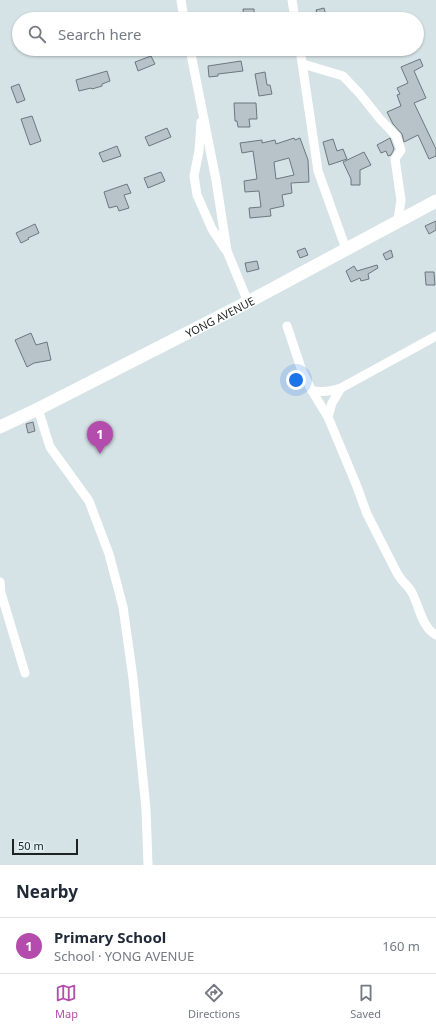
<!DOCTYPE html>
<meta charset="utf-8">
<style>
body{margin:0;font-family:"Noto Sans",sans-serif;background:#f6f6f7;color:#1f2937}
.scale{position:absolute;left:12px;bottom:10px;width:66px;box-sizing:border-box;padding-left:4px;border:2px solid #1d2223;border-top:0;font-size:11px;line-height:14px;white-space:nowrap;color:#1d2223;-webkit-text-stroke:3px #e3f0f3;paint-order:stroke}
.you{position:absolute;left:296px;top:380px;width:14px;height:14px;margin:-10px;border:3px solid #fff;border-radius:50%;background:#1a73e8;box-shadow:0 0 0 6px #1a73e833}
.badge{display:grid;place-items:center;width:26px;height:26px;border-radius:50%;background:#b44cae;color:#fff;font-size:13px;font-weight:700}
.pin{position:absolute;translate:-50% -33px;filter:drop-shadow(0 1px 2px #0008)}
.pin::after{content:'';position:absolute;top:21px;width:14px;height:12px;background:inherit;clip-path:polygon(0 0,100% 0,50% 100%)}
.list{margin:0;padding:0;list-style:none}
h2{display:flex;justify-content:space-between;align-items:center;height:52px;margin:0;padding:0 16px;font-size:17px}
h2 small{font-size:13px;font-weight:400;color:#747a83}
.list li{display:grid;grid-template-columns:26px 1fr auto;gap:12px;align-items:center;box-sizing:border-box;height:56px;padding:0 16px;border-top:1px solid #e0e1e3}
.list b{display:block;font-size:15px;white-space:nowrap}
.list p{margin:0;font-size:13px;white-space:nowrap;color:#747a83}
.list em{font-size:13px;font-style:normal;color:#747a83}
.icon{flex:none;width:22px;height:22px;fill:none;stroke:currentColor;stroke-width:2;stroke-linecap:round;stroke-linejoin:round}
.map{position:relative;flex:none;width:436px;height:865px;overflow:hidden}
.search{position:absolute;background:#fff;box-shadow:0 1px 3px #0004;left:12px;right:12px;top:12px;height:44px;display:flex;align-items:center;gap:10px;box-sizing:border-box;padding:0 14px;border-radius:22px;color:#747a83;font-size:15px}
.sheet{height:108px;background:#fff}
nav{display:flex;justify-content:space-around;align-items:center;box-sizing:border-box;height:56px;border-top:1px solid #e0e1e3;background:#fff;font-size:11px;color:#747a83}
nav a{display:grid;justify-items:center;gap:2px}
nav .on{color:#b44cae}
.map>svg:first-child{display:block}
.building{fill:#b7c2c9;stroke:#6d777d;fill-rule:evenodd}
.lines{fill:none;stroke-linecap:round;stroke-linejoin:round}
.street{stroke:#fff;stroke-width:9}
.secondary{stroke:#fff;stroke-width:13}
.labels{text-anchor:middle;dominant-baseline:central;stroke-width:4;stroke-linejoin:round;paint-order:stroke}
.street-label{font-size:11px;fill:#1d2223;stroke:#e3f0f3}
</style>
<div class="map">
<svg width="436" height="865" viewBox="0 0 436 865">
<rect width="100%" height="100%" fill="#d6e3e6"/>
<!-- building -->
<path class="building" d="M 324,8 L 326,15 L 318,17 L 316,10 Z
M 243,9 L 254,9 L 254,19 L 244,19 Z
M 151,56 L 155,64 L 138,71 L 135,62 Z
M 420,59 L 423,66 L 414,71 L 426,98 L 414,103 L 436,149 L 436,156 L 429,159 L 418,135 L 404,142 L 402,134 L 393,124 L 387,112 L 401,106 L 397,95 L 400,94 L 397,88 L 408,83 L 401,67 Z
M 241,61 L 243,71 L 218,74 L 218,76 L 209,77 L 208,66 Z
M 107,71 L 110,81 L 102,84 L 102,86 L 92,89 L 91,88 L 79,91 L 76,80 Z
M 265,72 L 267,85 L 270,85 L 272,94 L 259,96 L 255,74 Z
M 19,84 L 25,100 L 17,103 L 11,87 Z
M 234,103 L 256,103 L 257,119 L 249,119 L 250,127 L 238,127 L 237,121 L 235,121 Z
M 32,116 L 41,141 L 30,145 L 21,119 Z
M 167,128 L 171,137 L 149,146 L 145,137 Z
M 294,138 L 295,140 L 300,138 L 308,160 L 309,182 L 291,183 L 292,193 L 282,195 L 284,206 L 270,209 L 271,216 L 250,218 L 249,208 L 261,207 L 259,191 L 245,192 L 244,181 L 257,179 L 253,151 L 242,153 L 240,143 L 262,140 L 262,143 L 275,140 L 276,144 ZM 289,158 L 294,175 L 276,179 L 274,162 Z
M 390,138 L 394,149 L 391,155 L 388,156 L 386,151 L 381,153 L 377,145 Z
M 333,139 L 337,151 L 343,149 L 347,159 L 329,165 L 323,142 Z
M 117,146 L 121,156 L 103,162 L 99,153 Z
M 364,152 L 371,165 L 360,170 L 360,185 L 351,185 L 351,179 L 343,162 Z
M 161,172 L 165,181 L 148,188 L 144,178 Z
M 127,184 L 131,193 L 124,195 L 129,208 L 119,211 L 117,206 L 109,208 L 104,192 Z
M 436,221 L 436,230 L 429,234 L 425,226 Z
M 35,224 L 39,233 L 28,238 L 29,239 L 21,243 L 16,233 Z
M 305,248 L 308,255 L 300,258 L 297,251 Z
M 391,250 L 393,257 L 386,260 L 383,254 Z
M 257,261 L 259,269 L 247,272 L 245,263 Z
M 377,265 L 378,268 L 368,274 L 369,279 L 361,281 L 360,278 L 351,282 L 346,271 L 354,266 L 357,271 Z
M 425,272 L 434,272 L 435,285 L 426,285 Z
M 31,333 L 36,345 L 47,342 L 51,360 L 34,363 L 27,367 L 15,340 Z
M 33,422 L 35,431 L 28,433 L 26,424 Z"/>
<g class="lines">
<!-- street -->
<path class="street" d="M 181,0 L 184,19
M 292,0 L 295,19
M 190,49 L 216,180 L 227,251 L 248,302
M 300,49 L 318,171 L 346,249
M 303,64 L 343,76 L 360,94 L 380,119 L 396,136 L 401,150 L 395,159 L 401,200 L 398,220
M 201,122 L 199,151 L 194,176 L 197,195 L 212,229 L 225,249
M 287,326 L 302,371 L 312,391 L 328,417 L 356,484 L 367,514 L 396,571 C 397,573 399,576 401,579 C 404,583 409,587 411,591 C 419,604 421,627 436,635
M 312,391 C 322,392 331,392 341,388 L 436,336
M 38,409 L 50,447 L 89,501 L 109,554 L 123,607 L 133,678 L 146,809 L 148,865
M 328,417 L 332,403 L 341,388
M 0,582 L 1,593 L 25,673"/>
<!-- secondary -->
<path class="secondary" id="s1" d="M 0,427 L 38,409 L 248,302 L 436,201"/>
</g>
<g class="labels">
<!-- street labels -->
<g class="street-label">
<text stroke="none"><textPath href="#s1" startOffset="246">YONG AVENUE</textPath></text>
</g>
</g>
</svg>
<div class="scale">50 m</div>
<div class="you"></div>
<div class="pin badge" style="left:100px;top:454px">1</div>
<div class="search"><svg class="icon" aria-label="search" viewBox="0 0 24 24"><circle cx="10" cy="10" r="6"/><path d="M15 15l6 6"/></svg>Search here</div>
</div>
<section class="sheet">
<h2>Nearby<small></small></h2>
<ul class="list">
<li><span class="badge">1</span><div><b>Primary School</b><p>School · YONG AVENUE</p></div><em>160 m</em></li>
</ul>
</section>
<nav>
<a class="on"><svg class="icon" aria-label="map" viewBox="0 0 24 24"><path d="M3 6l6-2 6 2 6-2v14l-6 2-6-2-6 2zM9 4v14M15 6v14"/></svg>Map</a>
<a><svg class="icon" aria-label="directions" viewBox="0 0 24 24"><path d="M12 3l9 9-9 9-9-9zM9 14v-3h6M13 9l2 2-2 2"/></svg>Directions</a>
<a><svg class="icon" aria-label="saved" viewBox="0 0 24 24"><path d="M7 4h10v16l-5-4-5 4z"/></svg>Saved</a>
</nav>
